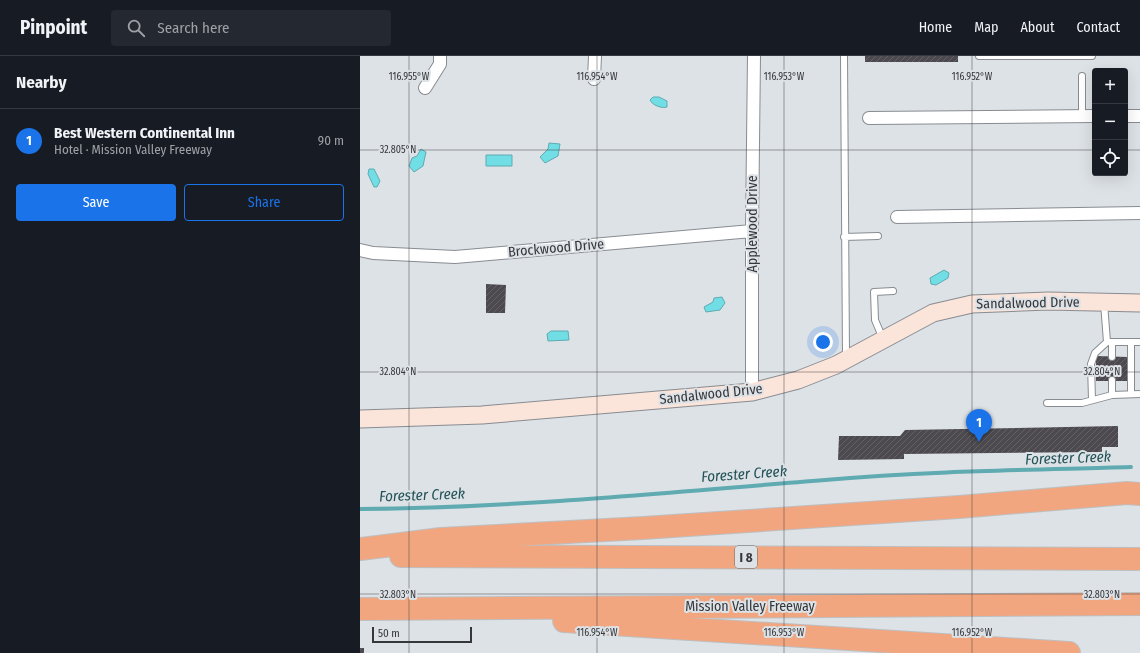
<!DOCTYPE html>
<meta charset="utf-8">
<style>
body{margin:0;font-family:"Fira Sans Condensed",sans-serif;background:#242831;color:#f1f3f6}
.controls{position:absolute;right:12px;top:12px;display:grid;overflow:hidden;border-radius:4px;box-shadow:0 4px 16px #0002}
.controls button{width:36px;height:36px;display:grid;place-items:center;padding:0;border:0;border-bottom:1px solid #363941;background:#171b24;color:#f1f3f6;font:20px sans-serif}
.scale{position:absolute;left:12px;bottom:10px;width:100px;box-sizing:border-box;padding-left:4px;border:2px solid #353739;border-top:0;font-size:11px;line-height:14px;white-space:nowrap;color:#353739;-webkit-text-stroke:3px #dde2e7;paint-order:stroke}
.you{position:absolute;left:463px;top:286px;width:14px;height:14px;margin:-10px;border:3px solid #fff;border-radius:50%;background:#1a73e8;box-shadow:0 0 0 6px #1a73e833}
.badge{display:grid;place-items:center;width:26px;height:26px;border-radius:50%;background:#1a73e8;color:#fff;font-size:13px;font-weight:700}
.pin{position:absolute;translate:-50% -33px;filter:drop-shadow(0 1px 2px #0008)}
.pin::after{content:'';position:absolute;top:21px;width:14px;height:12px;background:inherit;clip-path:polygon(0 0,100% 0,50% 100%)}
.list{margin:0;padding:0;list-style:none}
h2{display:flex;justify-content:space-between;align-items:center;height:52px;margin:0;padding:0 16px;font-size:17px}
h2 small{font-size:13px;font-weight:400;color:#9ea1a6}
.list li{display:grid;grid-template-columns:26px 1fr auto;gap:12px;align-items:center;box-sizing:border-box;height:64px;padding:0 16px;border-top:1px solid #363941}
.list b{display:block;font-size:15px;white-space:nowrap}
.list p{margin:0;font-size:13px;white-space:nowrap;color:#9ea1a6}
.list em{font-size:13px;font-style:normal;color:#9ea1a6}
.actions{display:flex;gap:8px;padding:12px 16px}
.actions a{flex:1;padding:9px 0;border:1px solid #1a73e8;border-radius:4px;text-align:center;font-size:14px;color:#1a73e8}
.actions .main{background:#1a73e8;color:#fff}
.icon{flex:none;width:22px;height:22px;fill:none;stroke:currentColor;stroke-width:2;stroke-linecap:round;stroke-linejoin:round}
.map{position:relative;flex:none;width:780px;height:597px;overflow:hidden}
header{display:flex;align-items:center;gap:24px;box-sizing:border-box;height:56px;padding:0 20px;background:#171b24;border-bottom:1px solid #363941}
header strong{font-size:19px}
nav{display:flex;gap:22px;margin-inline-start:auto;font-size:14px}
.search{width:280px;height:36px;background:#242831;display:flex;align-items:center;gap:10px;box-sizing:border-box;padding:0 14px;border-radius:4px;color:#9ea1a6;font-size:15px}
main{display:flex}
aside{flex:1;background:#171b24}
.map>svg:first-child{display:block}
.water{fill:#71dde4;stroke:#5fabb1}
.lines{fill:none;stroke-linecap:round;stroke-linejoin:round}
.stream{stroke:#5fabb1;stroke-width:4}
.building{fill:url(#building-hatch)}
.lane-casing{stroke:#888c91;stroke-width:8}
.street-casing{stroke:#888c91;stroke-width:14}
.secondary-casing{stroke:#888c91;stroke-width:19}
.highway-casing{stroke:#bebfc0;stroke-width:24}
.lane{stroke:#fff;stroke-width:6}
.street{stroke:#fff;stroke-width:12}
.secondary{stroke:#fbe4d9;stroke-width:17}
.highway{stroke:#f2a67f;stroke-width:22}
.ticks{fill:none;stroke:#353739;stroke-width:1;stroke-opacity:0.45}
.labels{text-anchor:middle;dominant-baseline:central;stroke-width:4;stroke-linejoin:round;paint-order:stroke}
.shield{fill:#dde2e7;stroke:#676a6d;stroke-width:1}
.shield-label{font-size:13px;font-weight:bold;fill:#353739}
.street-label{font-size:14px;fill:#353739;stroke:#dde2e7}
.water-label{font-size:15px;font-style:italic;fill:#225256;stroke:#dde2e7}
.ticks-label{font-size:10px;text-anchor:middle;fill:#353739;stroke:#dde2e7;stroke-width:4;stroke-linejoin:round;paint-order:stroke}
</style>
<header>
<strong>Pinpoint</strong>
<div class="search"><svg class="icon" aria-label="search" viewBox="0 0 24 24"><circle cx="10" cy="10" r="6"/><path d="M15 15l6 6"/></svg>Search here</div>
<nav><a>Home</a><a>Map</a><a>About</a><a>Contact</a></nav>
</header>
<main>
<aside>
<h2>Nearby<small></small></h2>
<ul class="list">
<li><span class="badge">1</span><div><b>Best Western Continental Inn</b><p>Hotel · Mission Valley Freeway</p></div><em>90 m</em></li>
</ul>
<div class="actions"><a class="main">Save</a><a>Share</a></div>
</aside>
<div class="map">
<svg width="780" height="597" viewBox="0 0 780 597">
<defs>
<pattern id="building-hatch" width="6" height="6" patternUnits="userSpaceOnUse"><rect width="6" height="6" fill="#4c4a4f"/><path d="M-1 1l2-2M0 6l6-6M5 7l2-2" fill="none" stroke="#646266"/></pattern>
</defs>
<rect width="100%" height="100%" fill="#dde2e7"/>
<!-- water -->
<path class="water" d="M 293,41 L 299,41 L 307,45 L 307,51 C 302,53 292,49 290,44 Z
M 189,87 L 200,88 L 198,100 L 185,107 L 180,101 L 188,93 Z
M 61,93 L 66,96 L 63,110 L 54,116 L 49,110 L 52,102 L 57,100 Z
M 126,99 L 152,99 L 152,110 L 126,110 Z
M 9,113 L 14,113 L 20,125 L 17,131 L 14,131 L 8,118 Z
M 584,214 L 589,217 L 588,222 L 576,229 L 571,228 L 570,222 Z
M 362,241 L 365,247 L 360,254 L 346,256 L 344,251 L 353,246 L 354,242 Z
M 191,275 L 208,275 L 209,284 L 188,285 L 187,278 Z"/>
<g class="lines">
<!-- stream -->
<path class="stream" d="M 0,453 C 155,452 310,436 465,424 C 566,415 669,414 771,411"/>
</g>
<!-- building -->
<path class="building" d="M 505,0 L 598,0 L 598,6 L 505,6 Z
M 126,228 L 146,229 L 145,257 L 126,257 Z
M 736,300 L 768,301 L 768,325 L 736,325 Z
M 758,370 L 758,391 L 742,391 L 742,396 L 544,398 L 544,403 L 478,404 L 479,380 L 540,380 L 545,374 Z
M 0,592 L 4,592 L 4,597 L 0,597 Z"/>
<g class="lines">
<defs>
<path id="lane" d="M 484,0 L 486,302
M 619,0 L 732,0
M 722,20 L 722,60
M 484,181 L 518,180
M 744,247 L 747,286 L 780,286
M 523,283 L 515,264 L 514,236 L 533,235
M 752,286 L 752,301
M 752,324 L 752,339
M 771,338 L 771,286
M 732,344 L 731,308 L 735,297 L 747,286
M 687,347 L 722,347 L 752,339 L 780,338"/>
<path id="street" d="M 234,23 L 235,0
M 65,32 L 80,8 L 80,0
M 765,60 L 780,60
M 509,62 L 735,60
M 537,161 L 780,157
M 0,194 L 13,197 L 95,201 L 392,175
M 392,336 L 392,175 L 394,0"/>
<path id="secondary" d="M 0,363 L 122,359 L 392,336 L 438,324 L 476,309 L 573,257 L 612,248 L 688,245 L 780,247"/>
<path id="highway" d="M 0,493 L 81,483 L 283,472 L 599,451 L 767,437 L 780,438
M 41,500 L 780,503
M 0,553 L 780,548
M 204,565 L 709,597"/>
</defs>
<!-- lane casing -->
<use href="#lane" class="lane-casing"/>
<!-- street casing -->
<use href="#street" class="street-casing"/>
<!-- secondary casing -->
<use href="#secondary" class="secondary-casing"/>
<!-- highway casing -->
<use href="#highway" class="highway-casing"/>
<!-- lane -->
<use href="#lane" class="lane"/>
<!-- street -->
<use href="#street" class="street"/>
<!-- secondary -->
<use href="#secondary" class="secondary"/>
<!-- highway -->
<use href="#highway" class="highway"/>
</g>
<!-- ticks -->
<path class="ticks" d="M 49,0 L 49,597M 237,0 L 237,597M 424,0 L 424,597M 612,0 L 612,597M 0,94 L 735,94M 765,94 L 780,94M 0,316 L 780,316M 0,538 L 780,538"/>
<g class="labels">
<!-- shield labels -->
<rect class="shield" x="375" y="490" width="22" height="22" rx="3"/>
<g class="shield-label">
<text x="386" y="501">I 8</text>
</g>
<!-- street labels -->
<g class="street-label">
<text transform="translate(392 168) rotate(-90)">Applewood Drive</text>
<text transform="translate(196 192) rotate(-5)">Brockwood Drive</text>
<text transform="translate(668 247) rotate(-1)">Sandalwood Drive</text>
<text transform="translate(351 338) rotate(-6)">Sandalwood Drive</text>
<text x="390" y="550">Mission Valley Freeway</text>
</g>
<!-- water labels -->
<g class="water-label">
<text transform="translate(708 402) rotate(-2)">Forester Creek</text>
<text transform="translate(384 418) rotate(-4)">Forester Creek</text>
<text transform="translate(62 439) rotate(-2)">Forester Creek</text>
</g>
</g>
<g class="ticks-label">
<text x="49" y="24">116.955°W</text>
<text x="237" y="24">116.954°W</text>
<text x="424" y="24">116.953°W</text>
<text x="612" y="24">116.952°W</text>
<text x="38" y="97">32.805°N</text>
<text x="38" y="319">32.804°N</text>
<text x="742" y="319">32.804°N</text>
<text x="38" y="542">32.803°N</text>
<text x="742" y="542">32.803°N</text>
<text x="237" y="580">116.954°W</text>
<text x="424" y="580">116.953°W</text>
<text x="612" y="580">116.952°W</text>
</g>
</svg>
<div class="controls">
<button>+</button>
<button>−</button>
<button><svg class="icon" aria-label="locate" viewBox="0 0 24 24"><circle cx="12" cy="12" r="6"/><path d="M12 2v4M12 18v4M2 12h4M18 12h4"/></svg></button>
</div>
<div class="scale">50 m</div>
<div class="you"></div>
<div class="pin badge" style="left:619px;top:386px">1</div>
</div>
</main>
